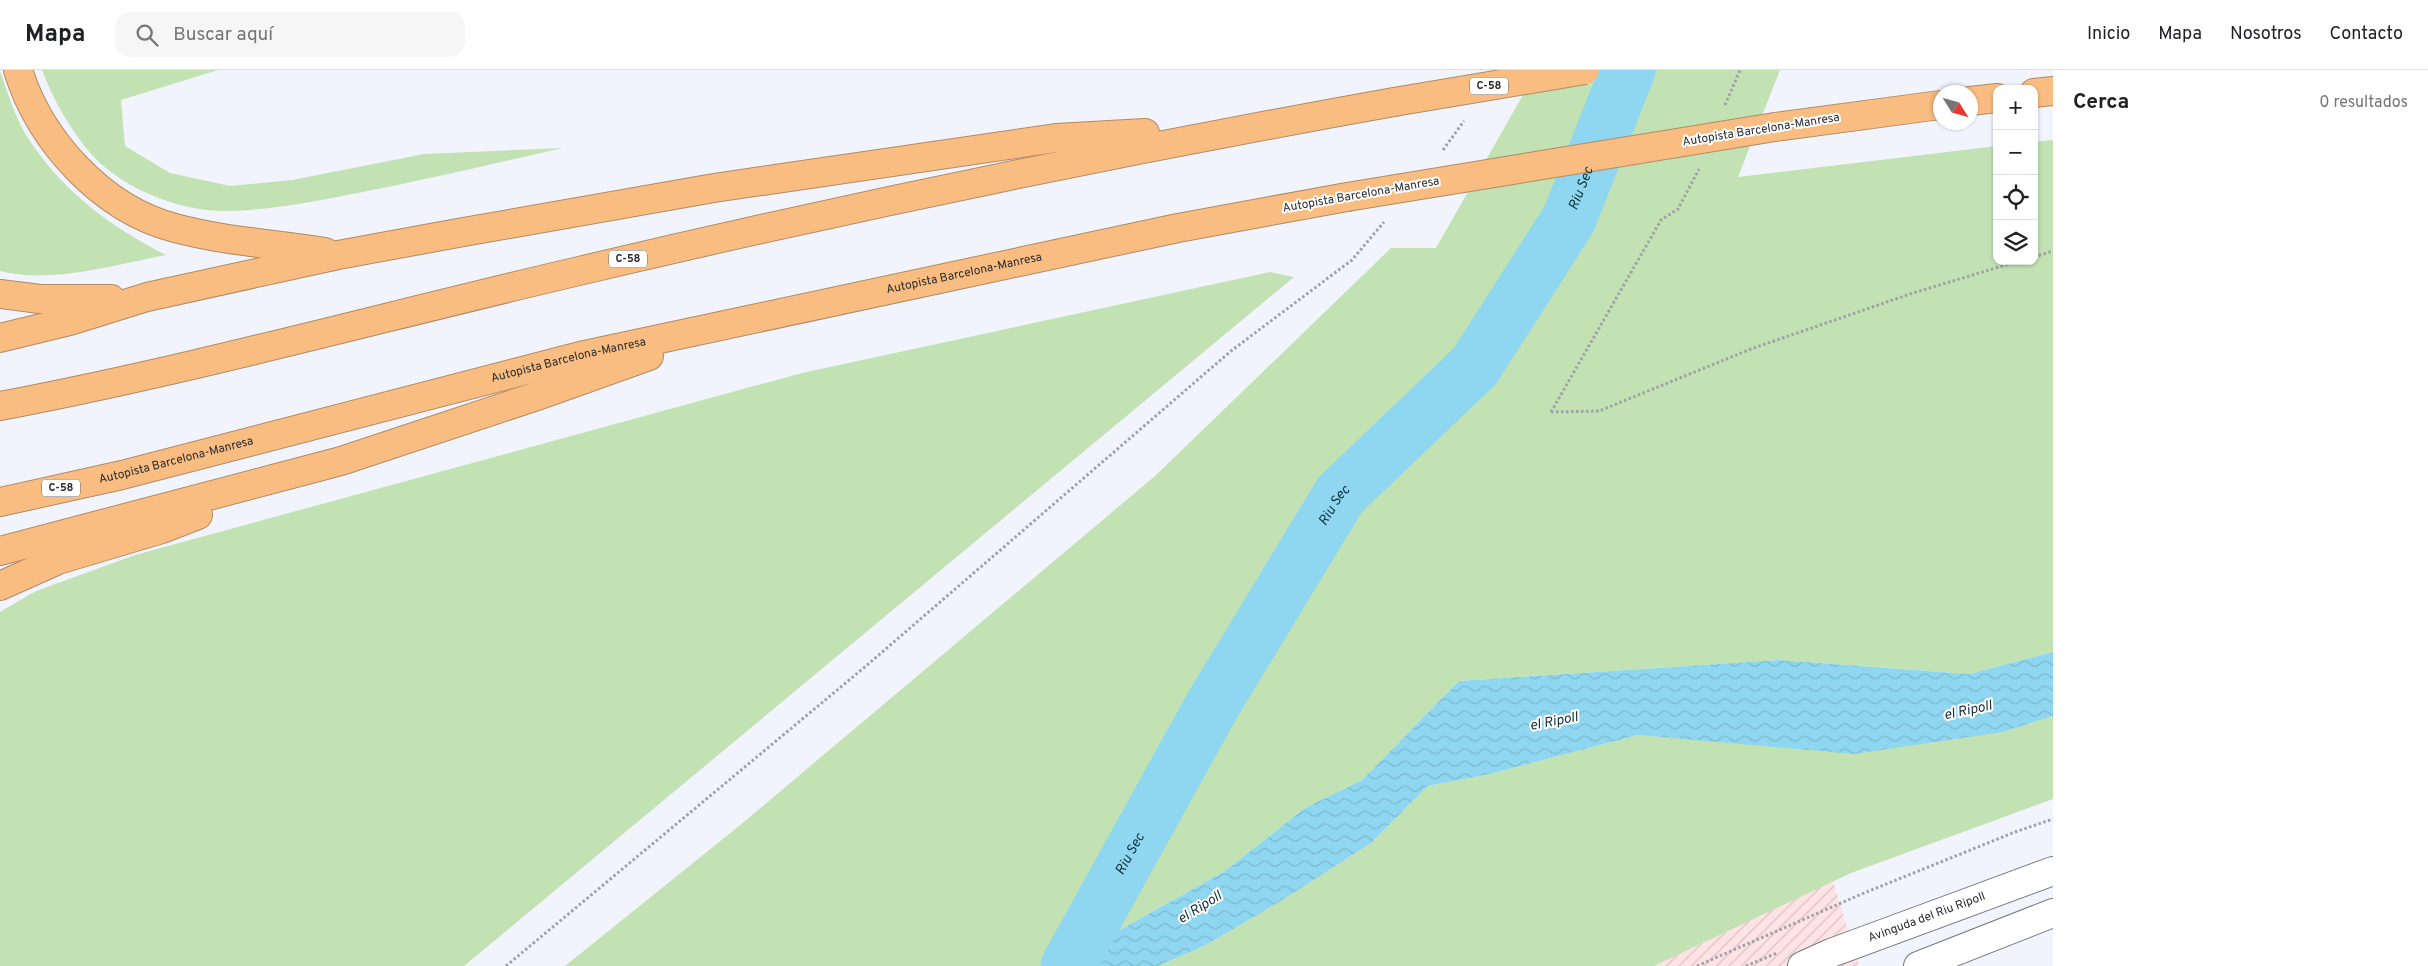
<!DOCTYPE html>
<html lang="es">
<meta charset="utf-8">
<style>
body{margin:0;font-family:Overpass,sans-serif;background:#f6f6f6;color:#202124}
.controls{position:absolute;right:15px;top:15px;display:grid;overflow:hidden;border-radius:10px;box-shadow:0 1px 4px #0004}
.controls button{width:45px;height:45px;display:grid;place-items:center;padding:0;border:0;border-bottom:1px solid #e0e0e0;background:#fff;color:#202124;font:25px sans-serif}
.compass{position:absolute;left:1933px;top:15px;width:45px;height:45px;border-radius:50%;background:#fff;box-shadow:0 1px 4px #0004;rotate:127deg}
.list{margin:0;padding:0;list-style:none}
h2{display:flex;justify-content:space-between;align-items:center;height:65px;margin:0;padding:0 20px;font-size:21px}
h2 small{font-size:16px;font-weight:400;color:#757577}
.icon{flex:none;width:28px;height:28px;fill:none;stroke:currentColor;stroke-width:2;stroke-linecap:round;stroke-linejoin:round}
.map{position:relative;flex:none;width:2053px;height:896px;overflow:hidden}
header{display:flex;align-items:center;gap:30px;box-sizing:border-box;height:70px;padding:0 25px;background:#fff;border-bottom:1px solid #e0e0e0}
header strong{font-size:24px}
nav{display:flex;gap:28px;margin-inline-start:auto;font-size:18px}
.search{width:350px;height:45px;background:#f6f6f6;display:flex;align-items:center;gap:12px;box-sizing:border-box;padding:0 18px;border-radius:15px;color:#757577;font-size:19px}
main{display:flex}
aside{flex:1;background:#fff}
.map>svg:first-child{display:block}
.industrial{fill:url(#industrial-furrows)}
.green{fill:#c2e2b4}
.water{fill:url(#water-waves)}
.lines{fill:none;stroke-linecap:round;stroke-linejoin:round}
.river{stroke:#8fd7f0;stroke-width:55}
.minor-casing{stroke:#767981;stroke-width:30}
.highway-casing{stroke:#b18a65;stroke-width:30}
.path{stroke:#9fa1a7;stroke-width:3;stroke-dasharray:2.5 2.5;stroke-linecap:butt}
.minor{stroke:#fff;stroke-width:28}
.highway{stroke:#f9bd82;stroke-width:28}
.highway-bridge-casing{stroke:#b18a65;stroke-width:30;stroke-linecap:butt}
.highway-bridge{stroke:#f9bd82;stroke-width:28}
.labels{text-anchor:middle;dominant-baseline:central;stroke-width:4;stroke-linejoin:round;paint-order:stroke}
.shield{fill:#fff;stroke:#6a6b6d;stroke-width:1}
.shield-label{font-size:11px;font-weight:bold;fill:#2a2b2e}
.street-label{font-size:12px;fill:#2a2b2e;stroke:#fff}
.water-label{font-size:14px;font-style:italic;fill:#0d303b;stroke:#fff}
</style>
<header>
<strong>Mapa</strong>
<div class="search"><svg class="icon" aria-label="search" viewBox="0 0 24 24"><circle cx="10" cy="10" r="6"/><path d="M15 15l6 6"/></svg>Buscar aquí</div>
<nav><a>Inicio</a><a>Mapa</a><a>Nosotros</a><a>Contacto</a></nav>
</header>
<main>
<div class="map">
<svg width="2053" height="896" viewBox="0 0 2053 896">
<defs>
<pattern id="industrial-furrows" width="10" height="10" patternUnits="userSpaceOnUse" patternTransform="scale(1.25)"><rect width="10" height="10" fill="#fee2e4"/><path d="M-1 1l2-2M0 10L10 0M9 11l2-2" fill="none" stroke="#dac2c4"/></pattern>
<pattern id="water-waves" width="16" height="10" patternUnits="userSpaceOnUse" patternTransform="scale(1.25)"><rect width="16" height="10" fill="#8fd7f0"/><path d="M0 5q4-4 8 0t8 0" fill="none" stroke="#7cb9ce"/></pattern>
</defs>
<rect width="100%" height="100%" fill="#f1f4fd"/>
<!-- industrial -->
<path class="industrial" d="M 1833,811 L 1859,896 L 1654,896 Z"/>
<!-- green -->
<path class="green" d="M 42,0 L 218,0 L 121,30 L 125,76 L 170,103 L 230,116 L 292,110 L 424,84 L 563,78 C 496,93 430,109 363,122 C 317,131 269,141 221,141 C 177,140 122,118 92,85 C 71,61 53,30 42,0 Z
M 1537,0 L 1780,0 L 1738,107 L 1997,76 L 1997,191 L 2034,191 L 2034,72 L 2053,70 L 2053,582 L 1969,604 L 1779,590 L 1459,611 L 1362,710 L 1305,738 L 1225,801 L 1116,862 L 1044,896 L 565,896 L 739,756 L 1155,406 L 1391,178 L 1436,178 Z
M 0,1 C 8,23 15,48 28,68 C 62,121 111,157 166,185 C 115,195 50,214 0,201 Z
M 1270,202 L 1294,207 L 464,896 L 0,896 L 0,542 L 36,521 L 135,485 L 802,303 Z
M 2053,646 L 2053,729 L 1851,803 L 1654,896 L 1158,896 L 1206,875 L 1281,831 L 1371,773 L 1428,716 L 1490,704 L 1638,665 L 1724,671 L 2003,662 Z"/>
<!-- water -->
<path class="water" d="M 2053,582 L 2053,646 L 2003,662 L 1854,684 L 1638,665 L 1490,704 L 1428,716 L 1371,773 L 1281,831 L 1206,875 L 1158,896 L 1044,896 L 1116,862 L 1225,801 L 1305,738 L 1362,710 L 1459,611 L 1779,590 L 1969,604 Z"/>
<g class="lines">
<!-- river -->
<path class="river" id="s1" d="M 1068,896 L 1212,636 L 1340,425 L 1475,296 L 1569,149 L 1628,0"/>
<defs>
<g id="minor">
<path id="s2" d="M 1802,896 L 1831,883 L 2053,801"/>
<path d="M 1918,896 L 2053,843"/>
</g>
<g id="highway">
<path d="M 18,0 C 40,71 102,139 175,158 C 223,171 275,174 325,182"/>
<path d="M 2034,23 L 2053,21"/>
<path d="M 1970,31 L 1997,28"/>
<path d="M 1775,57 L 1940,35"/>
<path d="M 0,224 L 40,229 L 111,229"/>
<path d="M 0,268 L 70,251 L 147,227 L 338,185 L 458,163 L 714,118 L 1056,68 L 1145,63"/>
<path d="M 0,336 C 195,299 386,246 579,201 C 849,137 1120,81 1394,32"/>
<path id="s3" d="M 0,432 L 122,405 L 580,286 L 1178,158 L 1347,127"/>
<path d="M 0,481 L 341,391 L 534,327 L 649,286"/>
<path d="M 0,516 L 58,490 L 162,459 L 198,445"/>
</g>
</defs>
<!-- minor casing -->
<use href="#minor" class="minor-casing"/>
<!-- highway casing -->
<use href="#highway" class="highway-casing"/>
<!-- path -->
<path class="path" d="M 1725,35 L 1740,0
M 1443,80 L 1464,51
M 2034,187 L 2053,181
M 1551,342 L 1599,341 L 1751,279 L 1913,223 L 2019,191
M 1551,342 L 1661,150 L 1678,139 L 1699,99
M 506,896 L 866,596 L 1231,281 L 1352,190 L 1384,152
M 1697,896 L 1864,823 L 2015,762 L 2053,749
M 1746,896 L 1777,883"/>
<!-- minor -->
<use href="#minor" class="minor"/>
<!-- highway -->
<use href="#highway" class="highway"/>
<defs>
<path id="highway-bridge" d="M 1394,32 L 1585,0
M 1347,127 L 1775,57"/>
</defs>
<!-- highway-bridge casing -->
<use href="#highway-bridge" class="highway-bridge-casing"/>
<!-- highway-bridge -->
<use href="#highway-bridge" class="highway-bridge"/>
</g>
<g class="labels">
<!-- shield labels -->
<g class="shield">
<rect x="1470" y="7.5" width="38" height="17" rx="4"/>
<rect x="609" y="180.5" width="38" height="17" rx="4"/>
<rect x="42" y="409.5" width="38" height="17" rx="4"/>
</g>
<g class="shield-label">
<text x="1489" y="16">C-58</text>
<text x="628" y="189">C-58</text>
<text x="61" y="418">C-58</text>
</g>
<!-- street labels -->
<g class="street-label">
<text transform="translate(1761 60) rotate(-9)">Autopista Barcelona-Manresa</text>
<text transform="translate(1361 125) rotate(-10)">Autopista Barcelona-Manresa</text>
<text stroke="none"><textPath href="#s3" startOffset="991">Autopista Barcelona-Manresa</textPath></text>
<text stroke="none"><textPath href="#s3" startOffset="586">Autopista Barcelona-Manresa</textPath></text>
<text stroke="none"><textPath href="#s3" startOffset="181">Autopista Barcelona-Manresa</textPath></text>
<text stroke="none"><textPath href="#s2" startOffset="134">Avinguda del Riu Ripoll</textPath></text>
</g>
<!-- water labels -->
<g class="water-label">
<text stroke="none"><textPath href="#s1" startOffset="938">Riu Sec</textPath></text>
<text stroke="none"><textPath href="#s1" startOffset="532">Riu Sec</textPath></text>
<text transform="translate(1968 641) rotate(-12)">el Ripoll</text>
<text transform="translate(1554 652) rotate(-11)">el Ripoll</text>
<text stroke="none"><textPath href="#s1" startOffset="128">Riu Sec</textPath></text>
<text transform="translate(1200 838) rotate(-32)">el Ripoll</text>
</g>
</g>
</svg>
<div class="controls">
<button>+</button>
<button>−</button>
<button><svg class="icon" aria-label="locate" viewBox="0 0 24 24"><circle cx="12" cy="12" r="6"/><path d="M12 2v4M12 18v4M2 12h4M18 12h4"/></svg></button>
<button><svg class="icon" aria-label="layers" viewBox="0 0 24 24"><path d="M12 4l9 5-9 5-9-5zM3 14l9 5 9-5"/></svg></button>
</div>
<svg class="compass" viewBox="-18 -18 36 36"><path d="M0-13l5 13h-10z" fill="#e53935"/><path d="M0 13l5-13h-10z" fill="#757577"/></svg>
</div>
<aside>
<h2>Cerca<small>0 resultados</small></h2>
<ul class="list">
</ul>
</aside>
</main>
